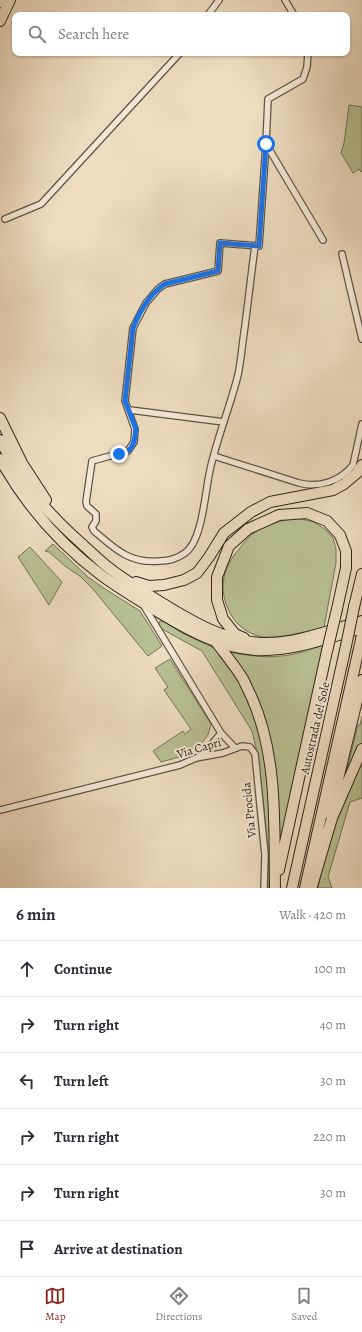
<!DOCTYPE html>
<meta charset="utf-8">
<style>
body{margin:0;font-family:Alegreya,serif;background:#f7f7f7;color:#2b2b33}
.stop{position:absolute;width:12px;height:12px;margin:-9px;border:3px solid #1a73e8;border-radius:50%;background:#fff}
.stop.end{background:#1a73e8;border-color:#fff;box-shadow:0 1px 4px #0008}
.list{margin:0;padding:0;list-style:none}
h2{display:flex;justify-content:space-between;align-items:center;height:52px;margin:0;padding:0 16px;font-size:17px}
h2 small{font-size:13px;font-weight:400;color:#7c7c81}
.list li{display:grid;grid-template-columns:26px 1fr auto;gap:12px;align-items:center;box-sizing:border-box;height:56px;padding:0 16px;border-top:1px solid #e1e1e2}
.list b{display:block;font-size:15px;white-space:nowrap}
.list em{font-size:13px;font-style:normal;color:#7c7c81}
.icon{flex:none;width:22px;height:22px;fill:none;stroke:currentColor;stroke-width:2;stroke-linecap:round;stroke-linejoin:round}
.map{position:relative;flex:none;width:362px;height:888px;overflow:hidden}
.search{position:absolute;background:#fff;box-shadow:0 1px 3px #0004;left:12px;right:12px;top:12px;height:44px;display:flex;align-items:center;gap:10px;box-sizing:border-box;padding:0 14px;border-radius:8px;color:#7c7c81;font-size:15px}
.sheet{height:388px;background:#fff}
nav{display:flex;justify-content:space-around;align-items:center;box-sizing:border-box;height:56px;border-top:1px solid #e1e1e2;background:#fff;font-size:11px;color:#7c7c81}
nav a{display:grid;justify-items:center;gap:2px}
nav .on{color:#8f2418}
.map>svg:first-child{display:block}
.green{fill:#b7c093;stroke:#747457}
.lines{fill:none;stroke-linecap:round;stroke-linejoin:round}
.street-casing{stroke:#605444;stroke-width:8}
.primary-casing{stroke:#31271b;stroke-width:10}
.highway-casing{stroke:#31271b;stroke-width:12}
.street{stroke:#f3e8d6;stroke-width:5.5}
.primary{stroke:#ecdcc0;stroke-width:8}
.highway{stroke:#ecdcc0;stroke-width:10}
.highway-bridge-casing{stroke:#31271b;stroke-width:12;stroke-linecap:butt}
.highway-bridge{stroke:#ecdcc0;stroke-width:10}
.route{stroke:#1a73e8;stroke-width:5}
.labels{text-anchor:middle;dominant-baseline:central;stroke-width:4;stroke-linejoin:round;paint-order:stroke}
.street-label{font-size:12px;fill:#31271b;stroke:#f3e8d6}
</style>
<div class="map">
<svg width="362" height="888" viewBox="0 0 362 888">
<rect width="100%" height="100%" fill="#ecdcc0"/>
<filter id="stains"><feTurbulence type="fractalNoise" baseFrequency=".005" numOctaves="4"/><feColorMatrix values="0 0 0 0 .2 0 0 0 0 .09 0 0 0 0 .02 0 0 0 .5 -.17"/></filter>
<radialGradient id="worn" r=".72"><stop offset=".6" stop-color="#630" stop-opacity="0"/><stop offset="1" stop-color="#630" stop-opacity=".3"/></radialGradient>
<!-- green -->
<path class="green" d="M 349,105 L 362,107 L 362,171 L 361,172 L 359,169 L 353,173 L 341,153 L 344,143 Z
M 298,518 L 314,522 L 326,530 L 333,538 L 336,549 L 336,563 L 324,627 C 307,631 280,639 263,637 C 251,635 240,628 233,618 C 217,593 221,569 240,548 C 246,539 253,533 262,528 C 273,522 286,520 298,518 Z
M 53,544 L 88,577 L 102,587 L 140,611 L 162,646 L 148,656 L 92,588 L 81,577 L 65,566 L 49,552 L 45,551 Z
M 30,547 L 62,582 L 49,605 L 18,557 Z
M 160,621 L 164,621 L 182,633 L 214,648 L 240,683 L 248,700 L 258,724 L 263,746 L 272,825 L 271,872 L 269,888 L 268,888 L 268,856 L 263,798 L 257,752 L 252,731 L 202,651 L 160,628 L 158,626 Z
M 323,645 L 298,768 L 283,836 L 277,836 L 269,741 L 228,652 C 245,655 263,658 281,656 C 295,655 309,650 323,645 Z
M 170,659 L 211,724 L 208,735 L 194,753 L 161,762 L 153,751 L 183,731 L 185,734 L 191,729 L 164,690 L 168,687 L 155,668 Z
M 362,716 L 362,743 L 350,770 L 347,769 L 358,725 L 360,725 Z
M 362,758 L 362,798 L 350,802 L 328,877 L 332,888 L 318,888 L 322,870 L 342,803 Z"/>
<g class="lines">
<defs>
<path id="street" d="M 285,0 L 294,15
M 208,15 L 219,0
M 308,53 L 307,67 L 303,79 L 268,99 L 266,144 L 323,240
M 5,219 L 41,204 L 180,53
M 255,246 C 251,275 248,304 244,333 C 242,346 241,361 238,375 C 230,407 217,438 210,470 C 205,491 203,540 185,553 C 178,558 168,561 160,561 C 130,564 115,549 94,531 L 92,527 L 96,521 L 96,514 L 87,506 L 86,502 L 92,461 L 128,451 L 134,442 L 135,429 L 125,401 L 133,328 L 146,303 L 158,289 L 165,284 L 218,271 L 220,243 L 259,246 L 266,144
M 342,254 L 362,339
M 130,410 L 224,422
M 214,456 L 299,483 C 318,488 340,482 353,465 L 362,424
M 144,606 L 221,733 L 235,748
M 199,756 L 206,751 L 221,733
M 0,810 L 180,765 L 196,758 L 223,753 L 242,746 L 250,747 L 255,754 L 265,855 L 264,888"/>
<path id="primary" d="M 0,3 L 3,0"/>
<path id="highway" d="M 0,21 L 10,0
M 0,418 L 22,463 L 46,500
M 0,440 C 10,458 19,476 32,492 C 47,511 64,528 82,544 C 91,552 100,561 109,568 C 126,581 144,592 162,603 C 193,622 225,641 262,643 C 296,644 330,630 362,621
M 0,459 C 25,504 60,544 101,575 C 120,589 140,601 160,613 C 190,631 219,647 255,650 C 292,652 327,638 362,628
M 136,582 L 149,586 L 164,585 L 184,580 L 197,573 L 209,557 L 224,533 L 251,512 L 270,502 L 333,490 L 344,484 L 357,473 L 362,465
M 354,607 L 362,574
M 244,638 L 235,634 L 223,619 L 217,600 L 217,577 L 229,546 L 248,529 L 279,515 L 307,513 L 327,521 L 340,535 L 346,551 L 346,568 L 337,609
M 216,642 C 225,654 235,666 243,679 C 246,685 249,692 252,698 C 278,757 274,825 275,888
M 328,813 L 333,800 L 362,680
M 279,870 L 305,751 L 327,651
M 312,886 L 332,818 L 362,749
M 292,888 L 346,646
M 305,888 L 362,635"/>
</defs>
<!-- street casing -->
<use href="#street" class="street-casing"/>
<!-- primary casing -->
<use href="#primary" class="primary-casing"/>
<!-- highway casing -->
<use href="#highway" class="highway-casing"/>
<!-- street -->
<use href="#street" class="street"/>
<!-- primary -->
<use href="#primary" class="primary"/>
<!-- highway -->
<use href="#highway" class="highway"/>
<defs>
<path id="highway-bridge" d="M 346,646 L 354,607
M 327,651 L 337,609"/>
</defs>
<!-- highway-bridge casing -->
<use href="#highway-bridge" class="highway-bridge-casing"/>
<!-- highway-bridge -->
<use href="#highway-bridge" class="highway-bridge"/>
</g>
<g class="lines">
<!-- route -->
<path class="route" d="M 119,454 L 128,451 L 131,448 L 134,442 L 136,429 L 125,401 L 133,328 C 140,311 149,294 165,284 L 218,271 L 220,243 L 259,246 L 266,144"/>
</g>
<g class="labels">
<!-- street labels -->
<g class="street-label">
<text transform="translate(315 728) rotate(-77)">Autostrada del Sole</text>
<text transform="translate(199 748) rotate(-16)">Via Capri</text>
<text transform="translate(249 810) rotate(-96)">Via Procida</text>
</g>
</g>
<rect width="100%" height="100%" filter="url(#stains)"/>
<rect width="100%" height="100%" fill="url(#worn)"/>
</svg>
<div class="stop" style="left:266px;top:144px"></div>
<div class="stop end" style="left:119px;top:454px"></div>
<div class="search"><svg class="icon" aria-label="search" viewBox="0 0 24 24"><circle cx="10" cy="10" r="6"/><path d="M15 15l6 6"/></svg>Search here</div>
</div>
<section class="sheet">
<h2>6 min<small>Walk · 420 m</small></h2>
<ul class="list">
<li><svg class="icon" aria-label="ahead" viewBox="0 0 24 24"><path d="M12 20V5M6 11l6-6 6 6"/></svg><div><b>Continue</b></div><em>100 m</em></li>
<li><svg class="icon" aria-label="right" viewBox="0 0 24 24"><path d="M7 20v-9h11M14 6l5 5-5 5"/></svg><div><b>Turn right</b></div><em>40 m</em></li>
<li><svg class="icon" aria-label="left" viewBox="0 0 24 24"><path d="M17 20v-9H6M10 6l-5 5 5 5"/></svg><div><b>Turn left</b></div><em>30 m</em></li>
<li><svg class="icon" aria-label="right" viewBox="0 0 24 24"><path d="M7 20v-9h11M14 6l5 5-5 5"/></svg><div><b>Turn right</b></div><em>220 m</em></li>
<li><svg class="icon" aria-label="right" viewBox="0 0 24 24"><path d="M7 20v-9h11M14 6l5 5-5 5"/></svg><div><b>Turn right</b></div><em>30 m</em></li>
<li><svg class="icon" aria-label="arrive" viewBox="0 0 24 24"><path d="M6 21V4h12l-3 4 3 4H6"/></svg><div><b>Arrive at destination</b></div></li>
</ul>
</section>
<nav>
<a class="on"><svg class="icon" aria-label="map" viewBox="0 0 24 24"><path d="M3 6l6-2 6 2 6-2v14l-6 2-6-2-6 2zM9 4v14M15 6v14"/></svg>Map</a>
<a><svg class="icon" aria-label="directions" viewBox="0 0 24 24"><path d="M12 3l9 9-9 9-9-9zM9 14v-3h6M13 9l2 2-2 2"/></svg>Directions</a>
<a><svg class="icon" aria-label="saved" viewBox="0 0 24 24"><path d="M7 4h10v16l-5-4-5 4z"/></svg>Saved</a>
</nav>
